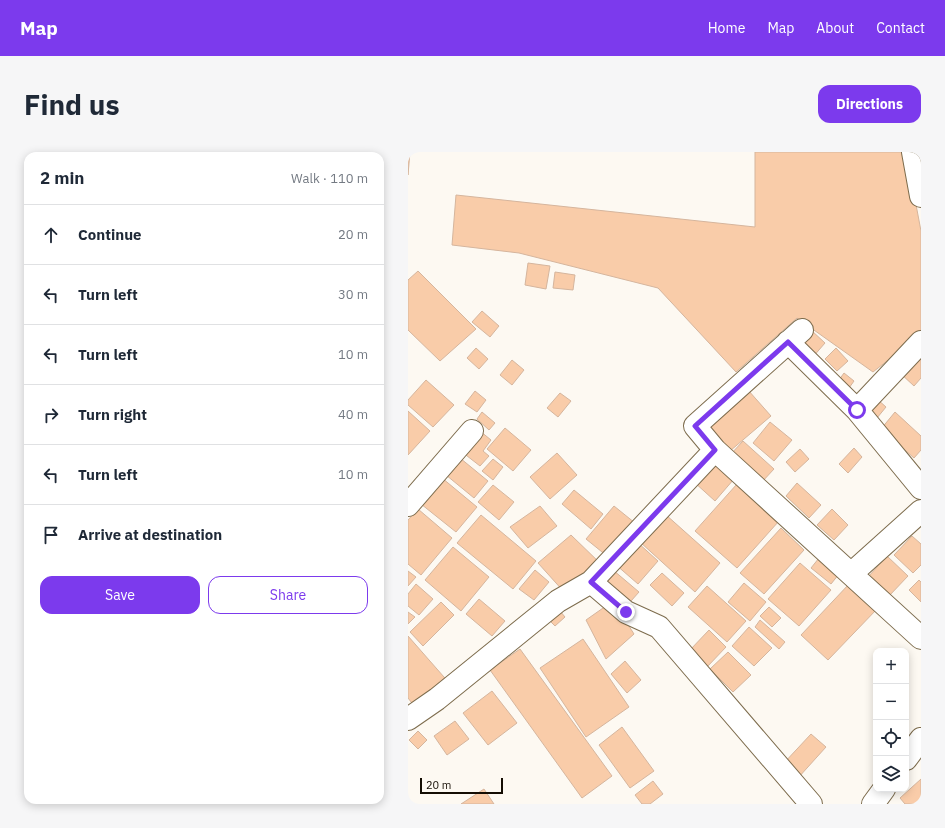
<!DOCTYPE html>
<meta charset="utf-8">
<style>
body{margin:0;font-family:"IBM Plex Sans",sans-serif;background:#f6f6f7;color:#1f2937}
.controls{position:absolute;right:12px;bottom:12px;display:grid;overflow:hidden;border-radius:8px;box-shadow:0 2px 10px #0003}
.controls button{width:36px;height:36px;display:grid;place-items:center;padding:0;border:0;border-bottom:1px solid #e0e1e3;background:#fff;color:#1f2937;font:20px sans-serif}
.scale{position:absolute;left:12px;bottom:10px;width:83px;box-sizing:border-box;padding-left:4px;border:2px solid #140d03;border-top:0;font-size:11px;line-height:14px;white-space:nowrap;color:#140d03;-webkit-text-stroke:3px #fdf9f2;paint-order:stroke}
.stop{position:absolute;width:12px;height:12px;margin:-9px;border:3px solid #7c3aed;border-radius:50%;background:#fff}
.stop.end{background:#7c3aed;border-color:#fff;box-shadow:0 1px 4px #0008}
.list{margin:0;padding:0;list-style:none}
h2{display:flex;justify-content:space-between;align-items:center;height:52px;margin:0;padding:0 16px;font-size:17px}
h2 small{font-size:13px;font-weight:400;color:#747a83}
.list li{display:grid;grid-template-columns:26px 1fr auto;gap:12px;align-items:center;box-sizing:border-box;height:60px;padding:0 16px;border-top:1px solid #e0e1e3}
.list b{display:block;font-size:15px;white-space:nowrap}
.list em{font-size:13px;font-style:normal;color:#747a83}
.actions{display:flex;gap:8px;padding:12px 16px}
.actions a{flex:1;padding:9px 0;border:1px solid #7c3aed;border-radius:12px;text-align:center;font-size:14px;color:#7c3aed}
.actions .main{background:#7c3aed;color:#fff}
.icon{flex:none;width:22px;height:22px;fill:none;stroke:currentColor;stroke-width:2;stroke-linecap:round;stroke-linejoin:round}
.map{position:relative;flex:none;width:513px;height:652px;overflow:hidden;border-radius:12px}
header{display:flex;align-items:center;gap:24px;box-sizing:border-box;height:56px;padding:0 20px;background:#7c3aed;color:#fff}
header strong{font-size:19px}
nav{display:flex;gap:22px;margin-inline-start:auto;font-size:14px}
.intro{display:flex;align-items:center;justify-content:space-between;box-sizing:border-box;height:96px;padding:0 24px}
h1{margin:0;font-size:28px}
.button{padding:10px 18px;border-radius:12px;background:#7c3aed;color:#fff;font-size:14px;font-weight:700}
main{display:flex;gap:24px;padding:0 24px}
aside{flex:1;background:#fff;border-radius:12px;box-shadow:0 2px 10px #0003}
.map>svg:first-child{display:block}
.building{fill:#f9cca9;stroke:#d5b59d}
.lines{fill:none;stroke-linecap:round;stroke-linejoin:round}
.minor-casing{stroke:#7d6c4d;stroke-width:24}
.minor{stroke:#fff;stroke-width:22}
.route{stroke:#7c3aed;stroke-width:5}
</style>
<header>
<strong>Map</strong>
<nav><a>Home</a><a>Map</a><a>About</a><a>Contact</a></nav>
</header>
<div class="intro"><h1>Find us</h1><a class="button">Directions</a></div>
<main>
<aside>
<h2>2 min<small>Walk · 110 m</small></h2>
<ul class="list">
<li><svg class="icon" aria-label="ahead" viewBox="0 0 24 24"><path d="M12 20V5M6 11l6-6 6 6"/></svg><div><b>Continue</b></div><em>20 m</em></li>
<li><svg class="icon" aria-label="left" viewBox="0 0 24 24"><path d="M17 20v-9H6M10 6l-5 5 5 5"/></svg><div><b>Turn left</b></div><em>30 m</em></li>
<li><svg class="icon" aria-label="left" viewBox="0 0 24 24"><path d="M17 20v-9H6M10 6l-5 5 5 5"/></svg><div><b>Turn left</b></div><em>10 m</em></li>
<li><svg class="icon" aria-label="right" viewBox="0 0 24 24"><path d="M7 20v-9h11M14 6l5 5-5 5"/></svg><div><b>Turn right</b></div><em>40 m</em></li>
<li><svg class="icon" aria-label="left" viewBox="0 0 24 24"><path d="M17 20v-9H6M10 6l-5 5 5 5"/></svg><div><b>Turn left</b></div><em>10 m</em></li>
<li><svg class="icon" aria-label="arrive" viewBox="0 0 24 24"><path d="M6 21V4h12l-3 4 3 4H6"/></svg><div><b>Arrive at destination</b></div></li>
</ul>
<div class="actions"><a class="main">Save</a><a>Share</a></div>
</aside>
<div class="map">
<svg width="513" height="652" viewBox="0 0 513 652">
<rect width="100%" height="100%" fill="#fdf9f2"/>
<!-- building -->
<path class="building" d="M 0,0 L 2,0 L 0,23 Z
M 347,0 L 498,0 L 513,79 L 513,182 L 465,220 L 389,166 L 328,220 L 250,136 L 111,101 L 44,93 L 48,43 L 347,75 Z
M 120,111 L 142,114 L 138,137 L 117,133 Z
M 10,119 L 68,177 L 32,209 L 0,178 L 0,128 Z
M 147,120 L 167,123 L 165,138 L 145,136 Z
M 74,159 L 91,174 L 82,185 L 64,170 Z
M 403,178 L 417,191 L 404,206 L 389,193 Z
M 68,196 L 80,207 L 71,217 L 59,206 Z
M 428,196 L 440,209 L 429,219 L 417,207 Z
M 513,197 L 513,226 L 506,234 L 492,221 Z
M 104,208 L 116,218 L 104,233 L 92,223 Z
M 436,221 L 446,229 L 441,236 L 431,228 Z
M 18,228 L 46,253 L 25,275 L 0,253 L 0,248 Z
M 340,238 L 363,264 L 322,299 L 299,273 Z
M 67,239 L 78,248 L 69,260 L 57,252 Z
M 152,241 L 163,249 L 150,265 L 139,256 Z
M 469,247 L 478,255 L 469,266 L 460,258 Z
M 0,259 L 22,279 L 0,303 Z
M 74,260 L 87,271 L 81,278 L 69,267 Z
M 487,260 L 513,284 L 513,298 L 506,306 L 473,277 Z
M 362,270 L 384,288 L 366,309 L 345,291 Z
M 97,276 L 123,298 L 105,319 L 79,297 Z
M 72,279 L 83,288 L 75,299 L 81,304 L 72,314 L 54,300 Z
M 335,289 L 366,317 L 353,331 L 322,303 Z
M 446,296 L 454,305 L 440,321 L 431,312 Z
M 392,297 L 401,307 L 387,320 L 378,310 Z
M 149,301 L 169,323 L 142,347 L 122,325 Z
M 52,306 L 80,329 L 66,346 L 38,323 Z
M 85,307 L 95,315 L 85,328 L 74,319 Z
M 306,308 L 326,327 L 307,349 L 286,330 Z
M 34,326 L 69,355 L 48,380 L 13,352 Z
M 389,331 L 413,353 L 401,366 L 378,344 Z
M 329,332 L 371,369 L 329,416 L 287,379 Z
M 85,333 L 106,350 L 91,368 L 70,350 Z
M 166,338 L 195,362 L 183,377 L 154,352 Z
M 132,354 L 149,374 L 120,396 L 102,375 Z
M 206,354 L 227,371 L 199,404 L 178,387 Z
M 10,357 L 44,386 L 13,423 L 0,412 L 0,368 Z
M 424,357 L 440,373 L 426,388 L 409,373 Z
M 257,362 L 312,411 L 287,440 L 232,390 Z
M 73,363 L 128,409 L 105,437 L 49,391 Z
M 373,376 L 396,398 L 356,442 L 332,421 Z
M 163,383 L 194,413 L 157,441 L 130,411 Z
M 504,384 L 513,392 L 513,413 L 505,421 L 486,403 Z
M 228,389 L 250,409 L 230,432 L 207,412 Z
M 45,395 L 81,425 L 53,459 L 17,428 Z
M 479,404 L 500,424 L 481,444 L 460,425 Z
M 411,406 L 431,422 L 423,432 L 403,416 Z
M 392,411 L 423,438 L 391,474 L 360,447 Z
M 127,418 L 141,430 L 126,448 L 111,437 Z
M 205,418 L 231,440 L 223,449 L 196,428 Z
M 0,419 L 8,425 L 0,434 Z
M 254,421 L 276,441 L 264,454 L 242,433 Z
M 511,428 L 513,430 L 513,450 L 501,438 Z
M 336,431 L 358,450 L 342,469 L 320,450 Z
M 442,431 L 469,457 L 420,508 L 393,483 Z
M 8,432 L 25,447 L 11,463 L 0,454 L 0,442 Z
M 299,434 L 338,469 L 319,490 L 280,455 Z
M 71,447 L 97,469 L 84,484 L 58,462 Z
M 205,449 L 226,482 L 198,507 L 178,468 Z
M 33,450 L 46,463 L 15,494 L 2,480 Z
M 361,455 L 373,466 L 364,475 L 352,464 Z
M 152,459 L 157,465 L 147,474 L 142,469 Z
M 0,460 L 7,465 L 0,472 Z
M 352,468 L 377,490 L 371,497 L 347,475 Z
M 341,475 L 364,496 L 346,514 L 324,494 Z
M 301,478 L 318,495 L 299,515 L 282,498 Z
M 0,484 L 43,533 L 7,555 L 0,546 Z
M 175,487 L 221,555 L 178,585 L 132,516 Z
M 112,497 L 204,624 L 174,646 L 82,518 Z
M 320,500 L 343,523 L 325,540 L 302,517 Z
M 217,509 L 233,528 L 219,541 L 203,522 Z
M 84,539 L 109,571 L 80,593 L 55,561 Z
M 47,569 L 61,587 L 39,603 L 26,584 Z
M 214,575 L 246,619 L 222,636 L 191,593 Z
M 10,579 L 19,588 L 10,597 L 1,588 Z
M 403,582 L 418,595 L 390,626 L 375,612 Z
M 513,627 L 513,652 L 497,652 L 492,646 Z
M 245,629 L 255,642 L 242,652 L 234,652 L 227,643 Z
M 76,637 L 86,652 L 53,652 Z"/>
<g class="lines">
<defs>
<path id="minor" d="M 505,0 L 513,44
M 380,190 L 449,258 L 513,190
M 449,258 L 513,336
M 307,298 L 287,274 L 394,178
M 0,353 L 64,279
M 443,422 L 513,359
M 183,430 L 218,460 L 251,475 L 403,652
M 0,567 L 29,547 L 150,449 L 183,430 L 307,298 L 513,486
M 498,607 L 513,587
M 465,652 L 476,637"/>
</defs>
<!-- minor casing -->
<use href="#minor" class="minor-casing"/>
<!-- minor -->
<use href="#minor" class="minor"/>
</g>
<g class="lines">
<!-- route -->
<path class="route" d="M 218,460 L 183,430 L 307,298 L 287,274 L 380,190 L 449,258"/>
</g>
</svg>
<div class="controls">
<button>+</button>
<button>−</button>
<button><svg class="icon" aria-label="locate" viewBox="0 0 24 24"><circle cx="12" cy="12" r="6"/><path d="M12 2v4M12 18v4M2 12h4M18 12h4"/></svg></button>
<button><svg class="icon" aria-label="layers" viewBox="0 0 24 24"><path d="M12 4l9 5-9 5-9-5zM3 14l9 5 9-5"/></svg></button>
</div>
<div class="scale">20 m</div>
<div class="stop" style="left:449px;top:258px"></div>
<div class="stop end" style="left:218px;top:460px"></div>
</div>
</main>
